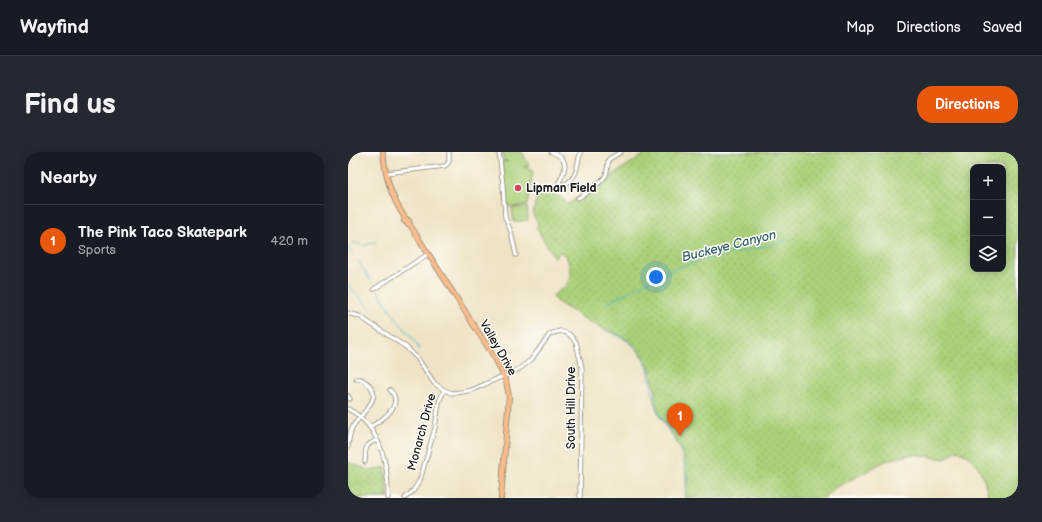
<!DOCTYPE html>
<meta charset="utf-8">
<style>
body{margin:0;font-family:"Balsamiq Sans",sans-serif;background:#242831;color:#f1f3f6}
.controls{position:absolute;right:12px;top:12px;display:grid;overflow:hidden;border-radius:8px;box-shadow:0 2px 10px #0003}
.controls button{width:36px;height:36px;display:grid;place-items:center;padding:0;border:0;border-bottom:1px solid #363941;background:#171b24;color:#f1f3f6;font:20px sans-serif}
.you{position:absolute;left:308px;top:125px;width:14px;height:14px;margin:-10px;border:3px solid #fff;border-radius:50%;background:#1a73e8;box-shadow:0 0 0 6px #1a73e833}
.badge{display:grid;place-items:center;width:26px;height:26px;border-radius:50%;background:#ea580c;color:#fff;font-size:13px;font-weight:700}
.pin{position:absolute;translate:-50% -33px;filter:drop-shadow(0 1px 2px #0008)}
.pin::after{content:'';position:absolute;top:21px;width:14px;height:12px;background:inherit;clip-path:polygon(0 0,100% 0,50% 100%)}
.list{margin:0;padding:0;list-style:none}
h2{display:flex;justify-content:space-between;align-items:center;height:52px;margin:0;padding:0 16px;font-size:17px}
h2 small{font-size:13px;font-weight:400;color:#9ea1a6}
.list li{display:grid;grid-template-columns:26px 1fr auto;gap:12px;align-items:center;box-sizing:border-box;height:72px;padding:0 16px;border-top:1px solid #363941}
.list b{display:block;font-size:15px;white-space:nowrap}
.list p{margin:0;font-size:13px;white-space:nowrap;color:#9ea1a6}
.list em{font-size:13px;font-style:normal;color:#9ea1a6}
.icon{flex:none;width:22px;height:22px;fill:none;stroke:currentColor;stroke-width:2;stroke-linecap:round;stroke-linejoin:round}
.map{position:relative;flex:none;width:670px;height:346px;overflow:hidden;border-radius:16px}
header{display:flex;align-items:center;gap:24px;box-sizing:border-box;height:56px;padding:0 20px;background:#171b24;border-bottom:1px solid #363941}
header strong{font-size:19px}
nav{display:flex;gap:22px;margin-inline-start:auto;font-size:14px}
.intro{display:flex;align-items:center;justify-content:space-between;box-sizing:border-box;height:96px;padding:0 24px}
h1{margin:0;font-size:28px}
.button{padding:10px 18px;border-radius:16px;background:#ea580c;color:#fff;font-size:14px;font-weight:700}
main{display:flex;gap:24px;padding:0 24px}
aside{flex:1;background:#171b24;border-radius:16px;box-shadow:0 2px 10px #0003}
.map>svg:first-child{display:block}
.grass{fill:url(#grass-dots);stroke:#64764a;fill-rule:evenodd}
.park{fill:url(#park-tufts);stroke:#64764a}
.garden{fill:#abd079;stroke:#64764a}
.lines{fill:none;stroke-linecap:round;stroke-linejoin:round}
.stream{stroke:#4fb8cc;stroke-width:1}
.minor-casing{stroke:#868070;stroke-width:5}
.major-casing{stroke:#868070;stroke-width:6}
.minor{stroke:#fff;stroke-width:3.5}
.major{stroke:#fabc8b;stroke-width:4.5}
.poi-dot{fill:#d1495b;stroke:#fdfcf7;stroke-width:1.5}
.labels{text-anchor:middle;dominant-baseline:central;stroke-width:3;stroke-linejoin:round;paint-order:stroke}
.poi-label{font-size:12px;font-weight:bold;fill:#1c1c1c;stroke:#fdfcf7;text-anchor:start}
.street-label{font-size:12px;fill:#1c1c1c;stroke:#fdfcf7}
.water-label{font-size:13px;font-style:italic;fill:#33626b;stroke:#fdfcf7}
</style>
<header>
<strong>Wayfind</strong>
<nav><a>Map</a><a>Directions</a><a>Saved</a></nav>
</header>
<div class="intro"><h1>Find us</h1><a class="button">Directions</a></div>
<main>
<aside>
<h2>Nearby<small></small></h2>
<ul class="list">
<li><span class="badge">1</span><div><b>The Pink Taco Skatepark</b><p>Sports</p></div><em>420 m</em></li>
</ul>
</aside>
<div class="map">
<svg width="670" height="346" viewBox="0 0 670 346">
<defs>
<pattern id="grass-dots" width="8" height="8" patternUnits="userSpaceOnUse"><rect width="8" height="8" fill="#abd079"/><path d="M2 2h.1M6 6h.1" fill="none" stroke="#93b268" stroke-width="1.8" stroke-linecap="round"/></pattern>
<pattern id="park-tufts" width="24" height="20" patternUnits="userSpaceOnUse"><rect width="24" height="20" fill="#abd079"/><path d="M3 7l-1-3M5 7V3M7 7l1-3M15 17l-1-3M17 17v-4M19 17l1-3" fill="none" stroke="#93b268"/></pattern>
</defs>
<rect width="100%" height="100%" fill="#fdfcf7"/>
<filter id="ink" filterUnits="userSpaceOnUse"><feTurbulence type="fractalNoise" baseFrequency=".025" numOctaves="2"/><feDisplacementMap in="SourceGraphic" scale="8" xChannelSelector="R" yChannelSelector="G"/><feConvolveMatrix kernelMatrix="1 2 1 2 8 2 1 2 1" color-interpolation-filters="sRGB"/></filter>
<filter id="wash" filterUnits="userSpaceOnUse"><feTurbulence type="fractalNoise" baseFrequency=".012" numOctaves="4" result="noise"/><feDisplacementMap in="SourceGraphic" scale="16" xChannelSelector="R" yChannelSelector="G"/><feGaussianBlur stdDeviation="0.9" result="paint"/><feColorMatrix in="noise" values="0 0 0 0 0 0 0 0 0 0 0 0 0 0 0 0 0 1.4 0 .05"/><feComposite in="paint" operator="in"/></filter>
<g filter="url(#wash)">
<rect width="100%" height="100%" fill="#efe3c5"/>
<!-- grass -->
<path class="grass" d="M 300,0 L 670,0 L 670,346 L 641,346 C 639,341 639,336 637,331 C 633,315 623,304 609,298 L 597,307 L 564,302 L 537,309 L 510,324 L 487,336 L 477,346 L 337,346 C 340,324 338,305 326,286 C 322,279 316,273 312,265 C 309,259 307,251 305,245 L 308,242 C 303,219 298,198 276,186 C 269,181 261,179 253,176 C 237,168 223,158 208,149 L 205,145 C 208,140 211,139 215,136 C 226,127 222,114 218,103 L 212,100 L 207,106 L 189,77 L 190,71 L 185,63 L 187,51 L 191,43 L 196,39 L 201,39 L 211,44 L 220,52 ZM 625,15 L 655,15 L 655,117 L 625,117 Z
M 0,310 L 23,319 L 37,315 L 40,346 L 0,346 Z"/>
<!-- park -->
<path class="park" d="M 179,55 L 180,68 L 166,70 L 164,56 Z"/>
<!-- garden -->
<path class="garden" d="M 154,0 L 174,0 L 181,13 L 179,15 L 176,15 L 183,16 L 185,19 L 179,53 L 163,55 L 158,52 L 154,9 L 160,10 L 156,8 Z"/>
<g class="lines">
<!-- stream -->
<path class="stream" d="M 4,91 L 18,93 L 28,90
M 0,96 L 5,103
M 10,109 L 23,129
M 0,133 L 23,157
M 30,139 L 49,168 L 63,184 L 72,198
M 259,151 C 288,136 317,118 348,110 C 380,101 412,97 444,87
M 257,178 C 270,183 281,188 290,199 C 303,212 302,234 307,251 C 316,279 339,292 338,325 L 341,325 L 336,346"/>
</g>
</g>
<g filter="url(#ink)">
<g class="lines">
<defs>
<path id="minor" d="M 151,0 L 155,34 L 157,65 L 163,80 L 168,103
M 203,0 C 221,6 219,16 211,30 L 212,33 L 214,34 C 232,25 227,15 233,0
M 38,21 L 97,14 L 101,10 L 101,0
M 230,46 C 238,42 254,30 258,23 C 260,18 259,12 261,7 L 273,0
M 26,137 L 80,102
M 0,161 L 11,164 L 58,195 L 70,207 L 86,231 L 96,238 L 104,241 L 114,240 L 124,238 L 171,217 L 183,208 L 202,182 L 212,179 L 221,182 L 228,190 L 234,216 L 232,346
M 0,244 L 2,247
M 0,257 C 32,273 41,313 40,346
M 22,275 C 34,268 57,253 42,238
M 0,295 C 1,288 1,281 5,274 C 15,259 41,242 13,227 L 8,227
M 17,310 C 18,297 15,294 29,288
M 57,346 L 65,339 L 72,328 L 87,276 L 91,250 L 96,238"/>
<path id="major" d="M 35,0 C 38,26 42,43 57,66 L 56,69 L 62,73
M 57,66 L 61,69 L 62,73 L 148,208 L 158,229 L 161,245 L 153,346"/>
</defs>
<!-- minor casing -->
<use href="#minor" class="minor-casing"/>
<!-- major casing -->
<use href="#major" class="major-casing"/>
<!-- minor -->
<use href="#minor" class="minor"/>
<!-- major -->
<use href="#major" class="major"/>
</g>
</g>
<!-- markers -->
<circle class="poi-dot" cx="170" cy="36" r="4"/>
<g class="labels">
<!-- poi labels -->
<g class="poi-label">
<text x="178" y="36">Lipman Field</text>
</g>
<!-- street labels -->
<g class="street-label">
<text transform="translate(150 196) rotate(60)">Valley Drive</text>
<text transform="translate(223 256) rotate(-90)">South Hill Drive</text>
<text transform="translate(74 280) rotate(-75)">Monarch Drive</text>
</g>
<!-- water labels -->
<g class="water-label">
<text transform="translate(381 94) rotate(-14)">Buckeye Canyon</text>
</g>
</g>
</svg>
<div class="controls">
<button>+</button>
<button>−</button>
<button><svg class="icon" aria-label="layers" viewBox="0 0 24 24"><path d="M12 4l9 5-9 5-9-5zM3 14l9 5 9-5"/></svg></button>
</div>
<div class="you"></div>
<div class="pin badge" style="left:332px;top:284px">1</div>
</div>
</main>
